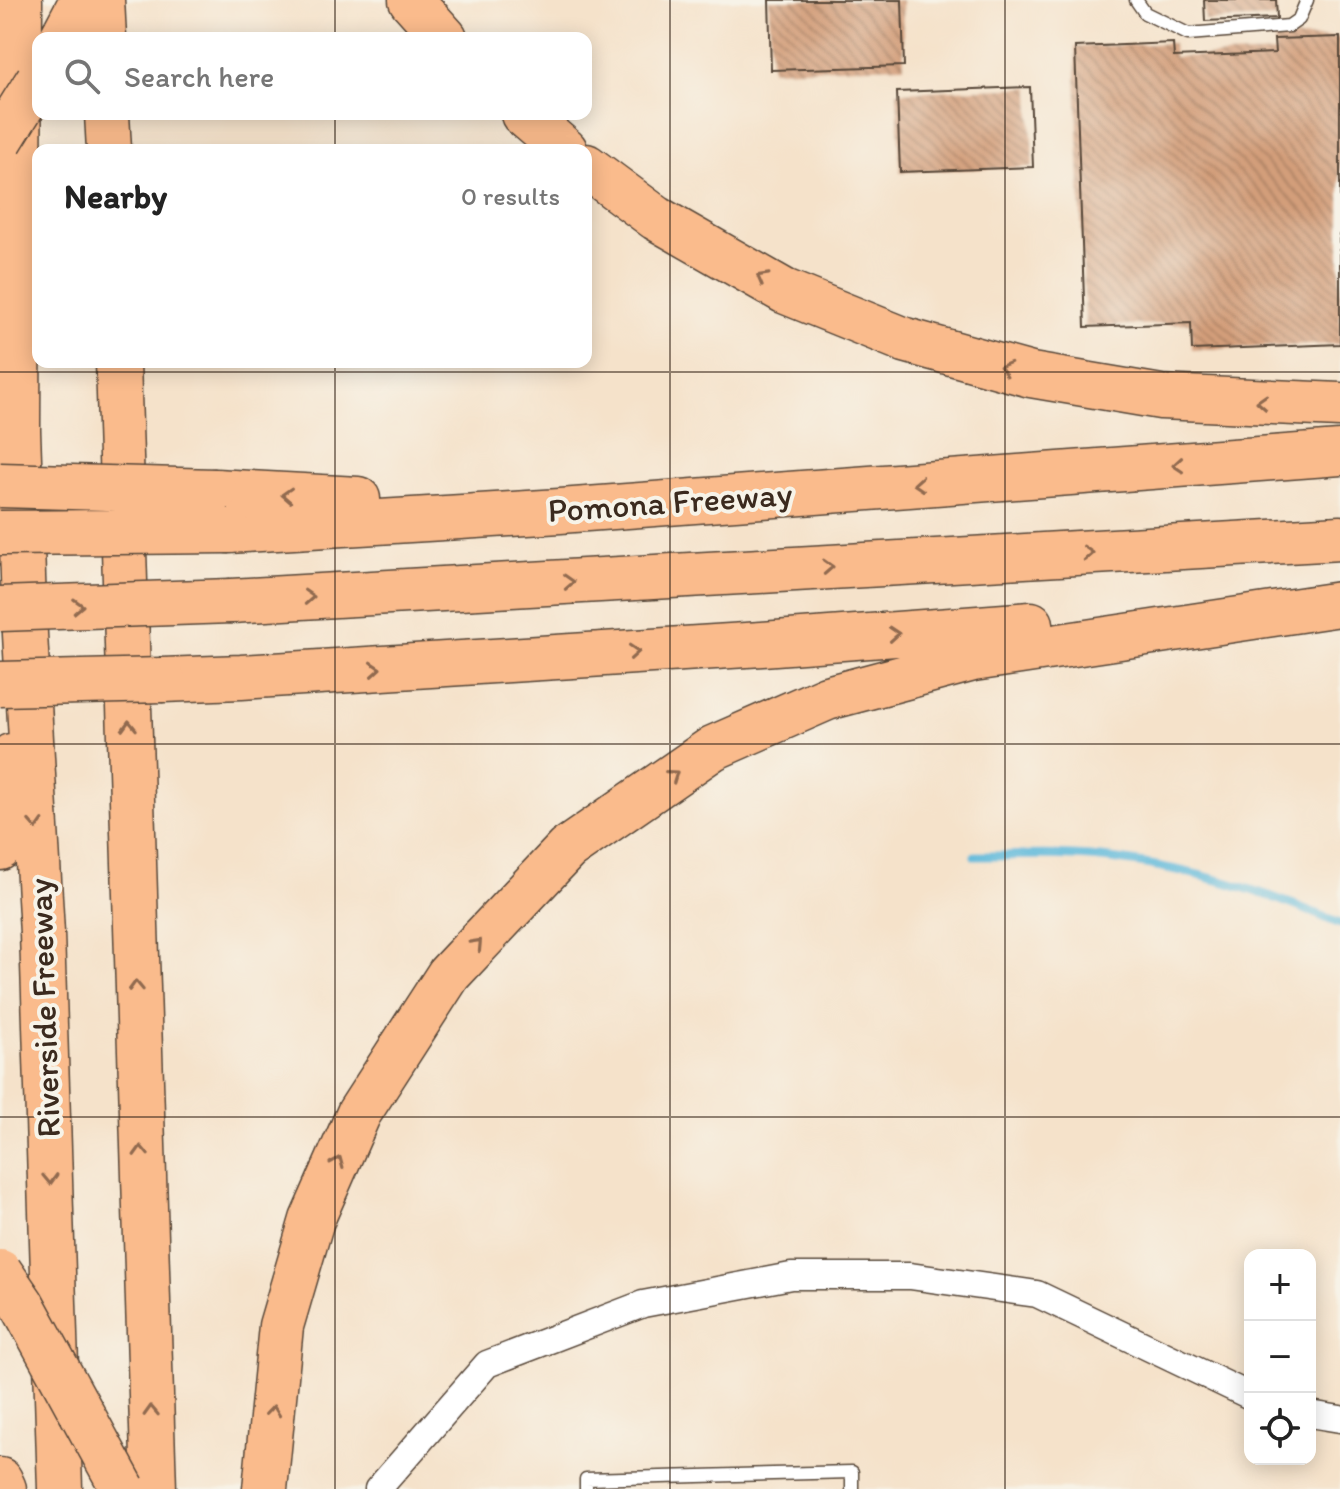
<!DOCTYPE html>
<meta charset="utf-8">
<style>
body{margin:0;font-family:Itim,sans-serif;background:#f2f2f2;color:#222}
.controls{position:absolute;right:24px;bottom:24px;display:grid;overflow:hidden;border-radius:16px;box-shadow:0 4px 20px #0003}
.controls button{width:72px;height:72px;display:grid;place-items:center;padding:0;border:0;border-bottom:2px solid #e0e0e0;background:#fff;color:#222;font:40px sans-serif}
.list{margin:0;padding:0;list-style:none}
h2{display:flex;justify-content:space-between;align-items:center;height:104px;margin:0;padding:0 32px;font-size:34px}
h2 small{font-size:26px;font-weight:400;color:#767676}
.icon{flex:none;width:44px;height:44px;fill:none;stroke:currentColor;stroke-width:2;stroke-linecap:round;stroke-linejoin:round}
.map{position:relative;flex:none;width:1340px;height:1489px;overflow:hidden}
.search{position:absolute;background:#fff;box-shadow:0 4px 20px #0003;left:32px;top:32px;width:560px;height:88px;display:flex;align-items:center;gap:20px;box-sizing:border-box;padding:0 28px;border-radius:16px;color:#767676;font-size:30px}
.panel{position:absolute;background:#fff;box-shadow:0 4px 20px #0003;left:32px;top:144px;width:560px;height:224px;border-radius:16px}
.map>svg:first-child{display:block}
.lines{fill:none;stroke-linecap:round;stroke-linejoin:round}
.stream{stroke:#5cb8da;stroke-width:9}
.building{fill:url(#building-back-hatch)}
.lane-casing{stroke:#574638;stroke-width:15}
.street-casing{stroke:#574638;stroke-width:29}
.highway-casing{stroke:#574638;stroke-width:47}
.lane{stroke:#fff;stroke-width:12}
.street{stroke:#fff;stroke-width:26}
.highway{stroke:#fabb8c;stroke-width:44}
.highway-bridge-casing{stroke:#574638;stroke-width:47;stroke-linecap:butt}
.highway-bridge{stroke:#fabb8c;stroke-width:44}
.oneway{stroke:#916b50}
.grid{fill:none;stroke:#3b2a1e;stroke-width:2;stroke-opacity:0.55}
.labels{text-anchor:middle;dominant-baseline:central;stroke-width:8;stroke-linejoin:round;paint-order:stroke}
.street-label{font-size:34px;fill:#3b2a1e;stroke:#f7f3e8}
</style>
<div class="map">
<svg width="1340" height="1489" viewBox="0 0 1340 1489">
<defs>
<pattern id="building-back-hatch" width="6" height="6" patternUnits="userSpaceOnUse" patternTransform="scale(2)"><rect width="6" height="6" fill="#d39e7a"/><path d="M-1 5l2 2M0 0l6 6M5-1l2 2" fill="none" stroke="#ac8163"/></pattern>
</defs>
<rect width="100%" height="100%" fill="#f7f3e8"/>
<filter id="ink" filterUnits="userSpaceOnUse"><feTurbulence type="fractalNoise" baseFrequency=".0125" numOctaves="2"/><feDisplacementMap in="SourceGraphic" scale="16" xChannelSelector="R" yChannelSelector="G"/><feConvolveMatrix kernelMatrix="1 2 1 2 8 2 1 2 1" color-interpolation-filters="sRGB"/></filter>
<filter id="wash" filterUnits="userSpaceOnUse"><feTurbulence type="fractalNoise" baseFrequency=".006" numOctaves="4" result="noise"/><feDisplacementMap in="SourceGraphic" scale="32" xChannelSelector="R" yChannelSelector="G"/><feGaussianBlur stdDeviation="1.8" result="paint"/><feColorMatrix in="noise" values="0 0 0 0 0 0 0 0 0 0 0 0 0 0 0 0 0 1.4 0 .05"/><feComposite in="paint" operator="in"/></filter>
<g filter="url(#wash)">
<rect width="100%" height="100%" fill="#f5e2ca"/>
<g class="lines">
<!-- stream -->
<path class="stream" d="M 975,856 C 1019,856 1066,853 1110,859 C 1188,868 1268,892 1340,924"/>
</g>
<g id="blocks">
<!-- building -->
<path class="building" d="M 769,0 L 902,0 L 904,66 L 771,70 Z
M 1204,0 L 1276,0 L 1277,18 L 1205,21 Z
M 1340,37 L 1340,344 L 1192,350 L 1191,323 L 1085,327 L 1075,47 L 1173,43 L 1174,57 L 1275,53 L 1274,39 Z
M 1030,87 L 1033,167 L 900,172 L 897,92 Z"/>
</g>
</g>
<g filter="url(#ink)">
<use href="#blocks" fill-opacity="0" stroke="#574638" stroke-width="2"/>
<g class="lines">
<defs>
<path id="lane" d="M 1136,0 L 1145,13 L 1188,34 L 1289,26 L 1299,19 L 1307,0
M 586,1489 L 586,1479 L 852,1472 L 852,1489"/>
<path id="street" d="M 1310,1414 L 1340,1419
M 378,1489 L 487,1364 L 643,1304 L 791,1276 L 910,1276 L 1037,1294 L 1250,1396"/>
<path id="highway" d="M 20,0 L 18,431 L 25,634 L 42,933 L 60,1489
M 102,0 L 104,38
M 411,0 L 445,38
M 62,38 L 82,0
M 107,114 L 109,150
M 523,114 L 565,150
M 586,166 L 656,218 L 784,291 L 905,340 L 1031,375 L 1161,397 L 1340,405
M 118,362 L 154,1489
M 215,491 L 358,499
M 229,531 L 560,511 L 1340,453
M 231,601 L 1340,538
M 163,680 L 241,677 L 762,644 L 1031,624
M 0,848 L 11,756
M 0,1480 L 4,1489
M 265,1489 L 281,1326 L 312,1220 L 359,1113 L 449,974 L 567,849 L 713,748 L 827,698 L 973,659 L 1340,604"/>
</defs>
<!-- lane casing -->
<use href="#lane" class="lane-casing"/>
<!-- street casing -->
<use href="#street" class="street-casing"/>
<!-- highway casing -->
<use href="#highway" class="highway-casing"/>
<!-- lane -->
<use href="#lane" class="lane"/>
<!-- street -->
<use href="#street" class="street"/>
<!-- highway -->
<use href="#highway" class="highway"/>
<defs>
<path id="highway-bridge" d="M 0,141 L 38,80
M 0,485 L 215,491
M 0,533 L 229,531
M 0,609 L 231,601
M 0,684 L 163,680
M 0,1272 L 22,1304 L 123,1489"/>
</defs>
<!-- highway-bridge casing -->
<use href="#highway-bridge" class="highway-bridge-casing"/>
<!-- highway-bridge -->
<use href="#highway-bridge" class="highway-bridge"/>
</g>
<!-- one-way arrows -->
<defs><path id="oneway-chevron" d="M-2-3.5L2.5 0L-2 3.5" fill="none" stroke-width="1.6" stroke-linecap="round" stroke-linejoin="round" transform="scale(2)"/></defs>
<g class="oneway">
<use href="#oneway-chevron" transform="translate(762 278) rotate(-151)"/>
<use href="#oneway-chevron" transform="translate(1005 368) rotate(-164)"/>
<use href="#oneway-chevron" transform="translate(1262 402) rotate(-177)"/>
<use href="#oneway-chevron" transform="translate(1178 465) rotate(176)"/>
<use href="#oneway-chevron" transform="translate(919 484) rotate(176)"/>
<use href="#oneway-chevron" transform="translate(287 495) rotate(-177)"/>
<use href="#oneway-chevron" transform="translate(1088 553) rotate(-3)"/>
<use href="#oneway-chevron" transform="translate(828 567) rotate(-3)"/>
<use href="#oneway-chevron" transform="translate(569 582) rotate(-3)"/>
<use href="#oneway-chevron" transform="translate(309 597) rotate(-3)"/>
<use href="#oneway-chevron" transform="translate(78 606) rotate(-2)"/>
<use href="#oneway-chevron" transform="translate(894 634) rotate(-4)"/>
<use href="#oneway-chevron" transform="translate(634 652) rotate(-4)"/>
<use href="#oneway-chevron" transform="translate(375 669) rotate(-4)"/>
<use href="#oneway-chevron" transform="translate(129 726) rotate(-92)"/>
<use href="#oneway-chevron" transform="translate(673 775) rotate(-35)"/>
<use href="#oneway-chevron" transform="translate(36 824) rotate(87)"/>
<use href="#oneway-chevron" transform="translate(477 944) rotate(-47)"/>
<use href="#oneway-chevron" transform="translate(136 986) rotate(-92)"/>
<use href="#oneway-chevron" transform="translate(141 1151) rotate(-92)"/>
<use href="#oneway-chevron" transform="translate(338 1162) rotate(-67)"/>
<use href="#oneway-chevron" transform="translate(50 1179) rotate(88)"/>
<use href="#oneway-chevron" transform="translate(151 1411) rotate(-92)"/>
<use href="#oneway-chevron" transform="translate(273 1411) rotate(-84)"/>
</g>
</g>
<!-- grid -->
<path class="grid" d="M 335,0 L 335,38M 670,0 L 670,1489M 1005,0 L 1005,1489M 335,114 L 335,150M 335,362 L 335,1489M 0,372 L 1340,372M 0,744 L 1340,744M 0,1117 L 1340,1117"/>
<g class="labels">
<!-- street labels -->
<g class="street-label">
<text transform="translate(670 502) rotate(-4)">Pomona Freeway</text>
<text transform="translate(44 1008) rotate(-92)">Riverside Freeway</text>
</g>
</g>
</svg>
<div class="controls">
<button>+</button>
<button>−</button>
<button><svg class="icon" aria-label="locate" viewBox="0 0 24 24"><circle cx="12" cy="12" r="6"/><path d="M12 2v4M12 18v4M2 12h4M18 12h4"/></svg></button>
</div>
<div class="search"><svg class="icon" aria-label="search" viewBox="0 0 24 24"><circle cx="10" cy="10" r="6"/><path d="M15 15l6 6"/></svg>Search here</div>
<section class="panel">
<h2>Nearby<small>0 results</small></h2>
<ul class="list">
</ul>
</section>
</div>
